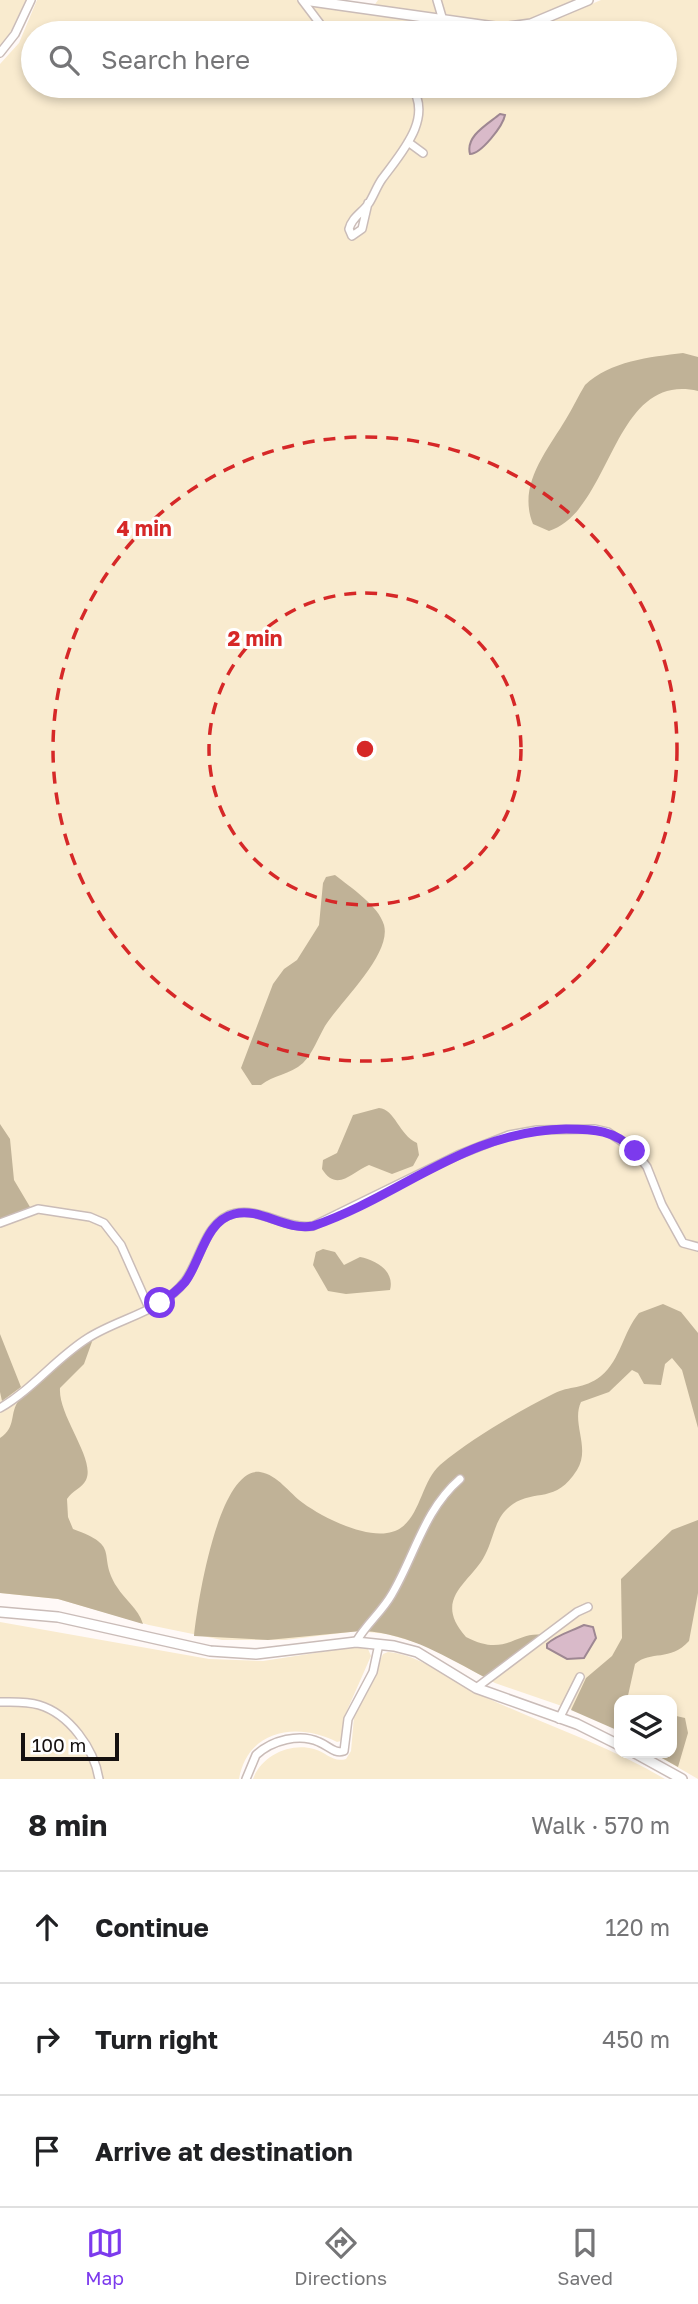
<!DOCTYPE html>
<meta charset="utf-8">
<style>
body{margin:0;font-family:"Golos Text",sans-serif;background:#f6f6f6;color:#202124}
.controls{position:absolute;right:21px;bottom:21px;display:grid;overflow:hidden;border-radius:14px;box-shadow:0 4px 10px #0003}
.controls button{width:63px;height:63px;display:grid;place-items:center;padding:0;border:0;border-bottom:2px solid #e0e0e0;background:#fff;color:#202124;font:35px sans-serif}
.scale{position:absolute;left:21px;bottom:18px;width:98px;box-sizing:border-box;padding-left:7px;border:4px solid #161110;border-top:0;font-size:19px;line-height:24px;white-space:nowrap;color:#161110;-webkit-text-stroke:5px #fff;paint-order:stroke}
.stop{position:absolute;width:21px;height:21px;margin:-16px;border:5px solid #7c3aed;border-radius:50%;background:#fff}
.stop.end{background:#7c3aed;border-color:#fff;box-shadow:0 2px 7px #0008}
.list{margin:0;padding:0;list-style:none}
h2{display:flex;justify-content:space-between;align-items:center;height:91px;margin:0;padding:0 28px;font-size:30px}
h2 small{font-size:23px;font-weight:400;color:#757577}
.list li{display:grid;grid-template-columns:46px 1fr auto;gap:21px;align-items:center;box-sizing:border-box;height:112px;padding:0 28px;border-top:2px solid #e0e0e0}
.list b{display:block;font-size:26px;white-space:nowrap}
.list em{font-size:23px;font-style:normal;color:#757577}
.icon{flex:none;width:38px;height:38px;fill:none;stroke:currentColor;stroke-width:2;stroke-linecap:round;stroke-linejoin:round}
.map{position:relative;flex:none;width:698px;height:1779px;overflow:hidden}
.search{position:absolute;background:#fff;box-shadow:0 4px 10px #0003;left:21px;right:21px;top:21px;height:77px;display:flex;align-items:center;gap:18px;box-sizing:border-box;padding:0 24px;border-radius:38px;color:#757577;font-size:26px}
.sheet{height:427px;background:#fff}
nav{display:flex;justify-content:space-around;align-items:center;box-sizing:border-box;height:98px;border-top:2px solid #e0e0e0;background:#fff;font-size:19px;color:#757577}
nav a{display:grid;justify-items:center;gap:4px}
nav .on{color:#7c3aed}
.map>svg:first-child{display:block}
.green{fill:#f9ebcf}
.forest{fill:#c0b297}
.water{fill:#d9bac9;stroke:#9e8792;stroke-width:2}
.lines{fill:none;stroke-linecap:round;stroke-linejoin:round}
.minor-casing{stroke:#cabcb8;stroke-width:10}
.tertiary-casing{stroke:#cabcb8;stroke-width:12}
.minor{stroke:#fff;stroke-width:7}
.tertiary{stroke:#fff;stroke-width:9}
.route{stroke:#7c3aed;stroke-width:9}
.ring{fill:none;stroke:#d62828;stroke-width:3.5;stroke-dasharray:12 9}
.centre{fill:#d62828;stroke:#fff;stroke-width:3.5}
.ring-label{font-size:21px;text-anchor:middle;font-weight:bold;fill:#d62828;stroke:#fff;stroke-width:6;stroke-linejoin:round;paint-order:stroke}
</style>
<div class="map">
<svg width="698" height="1779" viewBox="0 0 698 1779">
<rect width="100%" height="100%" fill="#fff9f7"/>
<!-- green -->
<path class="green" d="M 0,0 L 26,0 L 10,33 L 0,46 Z
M 37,0 L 298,0 L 322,33 L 33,33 L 33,86 L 408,86 C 432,114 386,179 367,202 C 359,211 350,215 347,227 L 354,240 C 367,230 367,215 373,201 C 390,166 440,130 416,86 L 665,86 L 665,33 L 329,33 L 309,4 L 503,32 L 535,28 L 601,0 L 698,0 L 698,1779 L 653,1753 L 672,1753 L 672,1700 L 619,1700 L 619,1731 L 588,1715 L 495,1683 L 428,1646 L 387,1634 L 358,1631 L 285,1640 L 222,1640 L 149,1625 L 58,1599 L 0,1593 L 0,64 L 19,43 Z
M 378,0 L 434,0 L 441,15 L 373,7 Z
M 440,0 L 580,0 L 527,21 L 501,24 L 445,14 Z
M 0,1622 L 209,1659 L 263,1661 L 354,1647 L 368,1649 L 371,1656 L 345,1715 L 341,1741 L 337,1742 C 298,1722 248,1729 239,1779 L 0,1779 Z
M 388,1652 C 423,1655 453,1683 485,1697 C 545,1725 607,1745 665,1779 L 253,1779 C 261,1756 290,1742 314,1749 C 326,1752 333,1763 346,1759 L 351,1751 L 354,1717 L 383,1654 Z"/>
<!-- forest -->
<path class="forest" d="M 683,353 L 698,357 L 698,391 C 612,371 613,510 549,531 L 533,524 C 517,485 547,451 566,419 C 573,408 578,396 585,385 C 610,361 650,357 683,353 Z
M 335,875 C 350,887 379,906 384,925 C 392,954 340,1002 325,1026 C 318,1038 313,1053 303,1063 C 290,1075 273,1075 261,1085 L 252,1085 L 241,1068 L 273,984 L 284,969 L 297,960 L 319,925 L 323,883 L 326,877 Z
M 379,1108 C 395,1109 399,1135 417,1143 L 419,1155 L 413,1166 L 392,1174 L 369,1165 C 352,1172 337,1193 322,1169 L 323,1160 L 337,1153 L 353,1115 Z
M 0,1124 L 10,1139 L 14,1180 L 30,1207 L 0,1222 Z
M 323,1249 L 335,1252 L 344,1265 L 360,1257 C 376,1260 395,1271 390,1290 L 346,1294 L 328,1291 L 313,1265 L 316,1252 Z
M 663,1304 L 681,1312 L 698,1333 L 698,1428 L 682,1370 L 672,1358 L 665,1364 L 661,1385 L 644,1384 L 638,1373 L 632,1370 L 609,1392 L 581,1402 C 571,1423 591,1448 577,1470 C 556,1504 535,1489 513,1504 C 494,1517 495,1536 485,1555 C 472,1582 431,1598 466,1637 C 506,1658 515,1631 543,1635 L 486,1678 C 446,1657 411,1634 364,1631 L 387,1605 L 443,1500 L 462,1480 L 459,1475 L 431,1508 L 392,1588 L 361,1631 L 268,1640 L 194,1636 C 197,1606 218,1467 260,1472 C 278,1475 289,1493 303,1503 C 322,1517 362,1537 387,1533 C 420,1529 419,1483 440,1465 C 474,1437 514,1414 553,1394 C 570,1385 583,1390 601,1376 C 621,1359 623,1332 639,1313 Z
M 0,1334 L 21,1387 L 2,1401 L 0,1392 Z
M 93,1339 L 84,1364 L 60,1388 C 58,1416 96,1459 86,1480 C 82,1488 72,1491 67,1499 L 68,1517 L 73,1529 C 123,1547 96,1554 117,1587 C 125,1600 138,1608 143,1624 L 58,1599 L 0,1593 L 0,1438 C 17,1427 9,1413 19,1400 C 38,1375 67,1356 93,1339 Z
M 698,1520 L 698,1593 L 689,1641 C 670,1662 651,1650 635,1664 L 627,1700 L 619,1700 L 619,1731 L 571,1710 L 586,1678 L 612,1656 L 622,1638 L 621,1579 L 672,1530 Z
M 672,1715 L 685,1718 L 688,1733 L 678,1767 L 653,1753 L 672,1753 Z"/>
<!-- water -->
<path class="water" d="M 500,114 L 505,115 C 503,126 481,154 470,154 C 465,136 488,124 500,114 Z
M 584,1625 L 593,1627 L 596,1638 L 584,1658 L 567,1659 L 547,1648 L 547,1644 C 556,1635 572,1631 584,1625 Z"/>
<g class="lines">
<defs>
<path id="minor" d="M 302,0 L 327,33
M 437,0 L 442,17
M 0,53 L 15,34 L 31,0
M 408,142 L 423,153
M 368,203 L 362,229 L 352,236 L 349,229 C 352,217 362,213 369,203 C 374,195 377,186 382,179 C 401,153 434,118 411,86
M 0,1223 L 38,1209 L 90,1217 L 104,1223 L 121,1245 L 149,1308
M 0,1408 C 33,1389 56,1358 88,1338 C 119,1318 162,1312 185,1281 C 200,1261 204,1226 229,1215 C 257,1204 284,1230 313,1226 L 458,1155 L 509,1135 L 537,1130 L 595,1129 L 608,1132 L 635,1151 L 647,1167 L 662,1205 L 683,1243 L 698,1247
M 356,1642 C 366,1624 382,1612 392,1594 C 415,1555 424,1510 460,1479
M 476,1688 L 577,1612 L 588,1607
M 0,1702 C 13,1702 26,1701 39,1705 C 69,1714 94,1748 99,1779
M 559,1719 L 580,1677
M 246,1779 L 256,1755 C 272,1740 300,1733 319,1742 C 329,1746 334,1754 344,1751 L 348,1719 L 373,1672 L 379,1644"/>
<path id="tertiary" d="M 304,0 L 502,28 L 531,24 L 588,0
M 0,1612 L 58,1617 L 210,1651 L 256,1654 L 356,1642 L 394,1646 L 417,1652 L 476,1688 L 577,1724 L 619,1745
M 635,1753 L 682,1779"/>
</defs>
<!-- minor casing -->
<use href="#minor" class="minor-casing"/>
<!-- tertiary casing -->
<use href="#tertiary" class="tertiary-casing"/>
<!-- minor -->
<use href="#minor" class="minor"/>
<!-- tertiary -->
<use href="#tertiary" class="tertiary"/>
</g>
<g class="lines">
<!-- route -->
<path class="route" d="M 160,1303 C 169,1297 178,1290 185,1282 C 201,1261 205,1221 234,1214 C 261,1207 284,1231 313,1226 C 403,1195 465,1131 566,1129 C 594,1129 615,1130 635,1151"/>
</g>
<!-- distance rings -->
<g class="ring">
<circle cx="365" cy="749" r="156"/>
<circle cx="365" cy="749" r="312"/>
</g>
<circle cx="365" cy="749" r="10" class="centre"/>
<g class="ring-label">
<text x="144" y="536">4 min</text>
<text x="255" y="646">2 min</text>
</g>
</svg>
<div class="controls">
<button><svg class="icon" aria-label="layers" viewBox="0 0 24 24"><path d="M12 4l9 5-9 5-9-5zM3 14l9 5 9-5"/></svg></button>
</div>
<div class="scale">100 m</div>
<div class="stop" style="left:160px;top:1303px"></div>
<div class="stop end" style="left:635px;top:1151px"></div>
<div class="search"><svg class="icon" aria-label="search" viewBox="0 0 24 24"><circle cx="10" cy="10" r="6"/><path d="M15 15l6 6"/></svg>Search here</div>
</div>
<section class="sheet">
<h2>8 min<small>Walk · 570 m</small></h2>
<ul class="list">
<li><svg class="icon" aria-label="ahead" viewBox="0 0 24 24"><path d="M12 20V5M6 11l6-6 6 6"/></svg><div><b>Continue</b></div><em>120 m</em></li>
<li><svg class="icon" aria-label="right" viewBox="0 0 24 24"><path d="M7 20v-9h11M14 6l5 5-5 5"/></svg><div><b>Turn right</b></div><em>450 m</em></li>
<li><svg class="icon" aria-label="arrive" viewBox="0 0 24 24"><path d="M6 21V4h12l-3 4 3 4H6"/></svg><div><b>Arrive at destination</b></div></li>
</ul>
</section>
<nav>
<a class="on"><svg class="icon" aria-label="map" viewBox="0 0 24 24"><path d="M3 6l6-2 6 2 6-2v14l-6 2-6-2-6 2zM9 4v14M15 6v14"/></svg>Map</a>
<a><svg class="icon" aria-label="directions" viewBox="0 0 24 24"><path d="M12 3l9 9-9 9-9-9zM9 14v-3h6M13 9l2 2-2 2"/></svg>Directions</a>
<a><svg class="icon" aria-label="saved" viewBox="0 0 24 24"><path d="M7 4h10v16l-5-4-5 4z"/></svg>Saved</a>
</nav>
